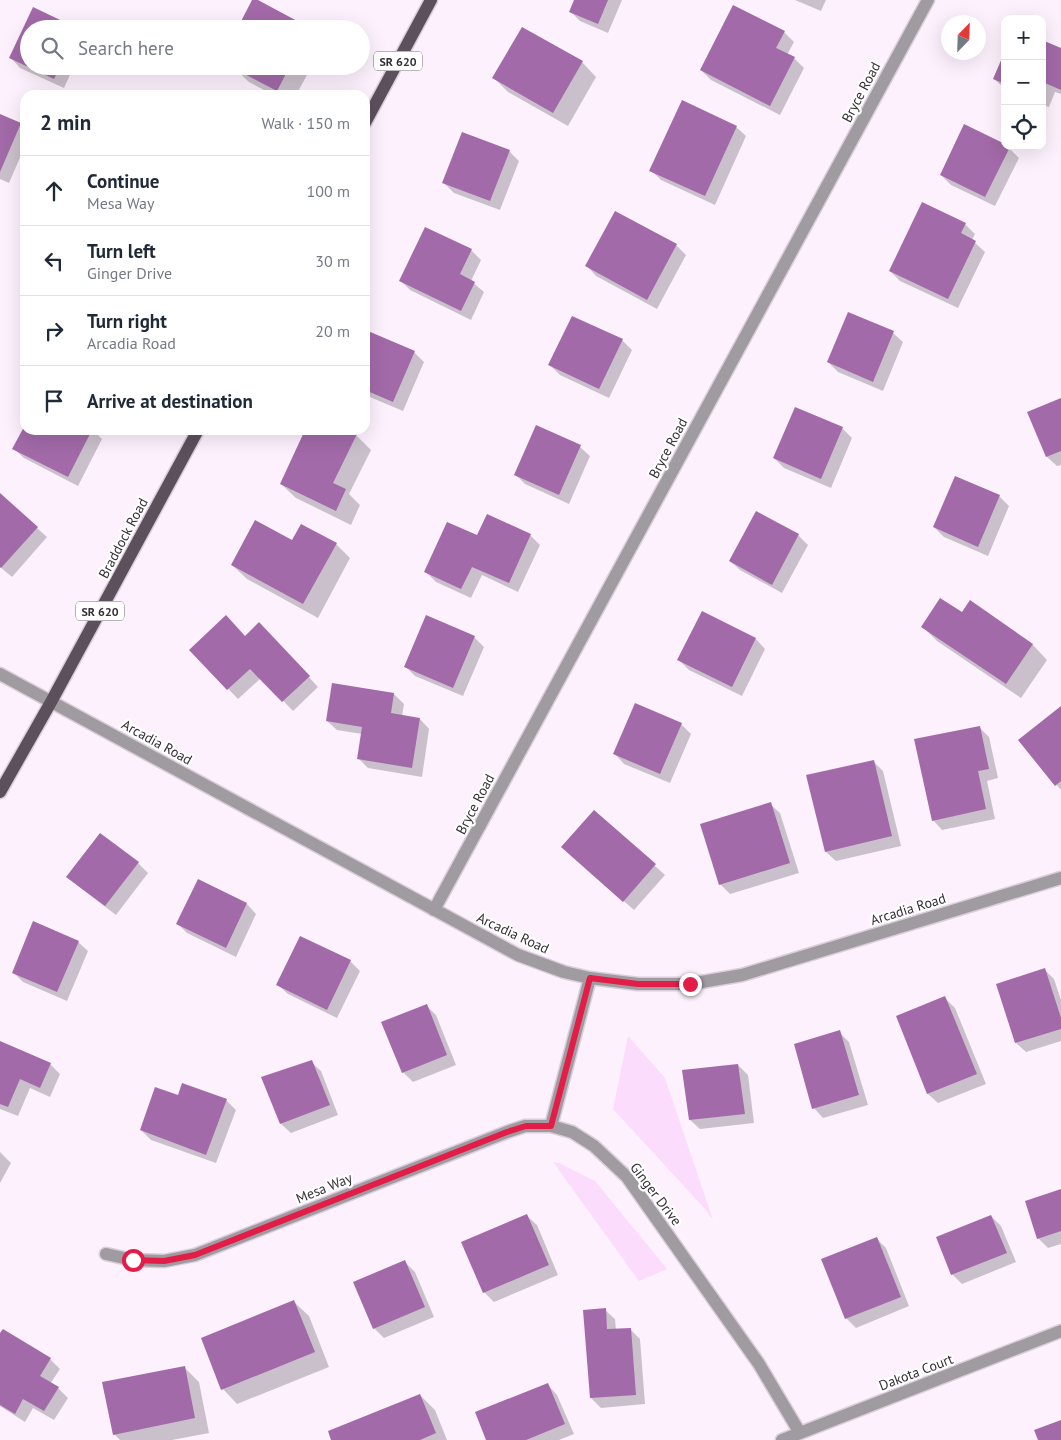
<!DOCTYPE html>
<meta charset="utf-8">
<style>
body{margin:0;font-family:"PT Sans",sans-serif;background:#f2f2f3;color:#1f2937}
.controls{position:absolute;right:15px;top:15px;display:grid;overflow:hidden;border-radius:10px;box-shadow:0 5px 20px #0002}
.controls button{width:45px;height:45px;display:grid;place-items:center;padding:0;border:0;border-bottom:1px solid #e0e1e3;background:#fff;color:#1f2937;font:25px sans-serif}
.compass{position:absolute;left:941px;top:15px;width:45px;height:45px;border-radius:50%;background:#fff;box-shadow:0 5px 20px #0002;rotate:23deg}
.stop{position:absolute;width:15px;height:15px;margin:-11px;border:4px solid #e11d48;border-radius:50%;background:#fff}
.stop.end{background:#e11d48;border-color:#fff;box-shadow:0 1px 5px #0008}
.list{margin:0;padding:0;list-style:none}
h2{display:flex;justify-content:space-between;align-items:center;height:65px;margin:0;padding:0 20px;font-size:21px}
h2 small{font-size:16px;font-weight:400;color:#747a83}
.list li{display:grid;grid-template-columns:32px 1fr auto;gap:15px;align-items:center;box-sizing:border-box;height:70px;padding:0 20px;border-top:1px solid #e0e1e3}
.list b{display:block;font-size:19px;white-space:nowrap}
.list p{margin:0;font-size:16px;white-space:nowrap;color:#747a83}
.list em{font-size:16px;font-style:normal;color:#747a83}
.icon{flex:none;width:28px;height:28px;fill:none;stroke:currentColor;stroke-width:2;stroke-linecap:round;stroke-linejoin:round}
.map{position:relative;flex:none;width:1061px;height:1440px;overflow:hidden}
.search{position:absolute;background:#fff;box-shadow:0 5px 20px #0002;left:20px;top:20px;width:350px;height:55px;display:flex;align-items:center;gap:12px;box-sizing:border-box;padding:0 18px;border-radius:28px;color:#747a83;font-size:19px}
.panel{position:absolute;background:#fff;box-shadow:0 5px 20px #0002;left:20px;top:90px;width:350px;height:345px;border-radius:15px}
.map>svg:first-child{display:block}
.green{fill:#fbdcfd}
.shadow{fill:#0003}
.building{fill:#a26aa8}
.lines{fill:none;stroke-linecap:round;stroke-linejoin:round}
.street-casing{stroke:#d9ceda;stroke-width:15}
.primary-casing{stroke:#d9ceda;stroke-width:15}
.street{stroke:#a09aa1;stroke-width:12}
.primary{stroke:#5b505c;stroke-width:12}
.route{stroke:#e11d48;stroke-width:6}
.labels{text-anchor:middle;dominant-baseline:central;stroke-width:4.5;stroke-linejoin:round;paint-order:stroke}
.shield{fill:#fff;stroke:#726d72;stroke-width:1}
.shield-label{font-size:12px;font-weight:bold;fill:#352f35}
.street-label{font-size:14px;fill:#352f35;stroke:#fff}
</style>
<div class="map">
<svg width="1061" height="1440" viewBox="0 0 1061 1440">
<rect width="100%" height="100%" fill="#fdf1fe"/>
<!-- green -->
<path class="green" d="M 628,1036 L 665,1078 L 713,1220 L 706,1210 L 613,1109 Z
M 553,1162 L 559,1163 L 595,1181 L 667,1269 L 639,1281 Z"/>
<!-- shadow -->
<path class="shadow" d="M 576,0 L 622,0 L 608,33 L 580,21 L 571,12 Z
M 795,0 L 826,0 L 821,11 Z
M 29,29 L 29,66 L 74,66 L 64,88 L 20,68 L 11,58 Z
M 784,32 L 794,42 L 787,55 L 794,58 L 804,68 L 780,115 L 711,80 L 701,70 Z
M 1042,41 L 1061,49 L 1061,94 L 1055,92 L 1049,107 L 1042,105 Z
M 1005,54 L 1005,89 L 994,79 Z
M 582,62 L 596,77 L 568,126 L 508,92 L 494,78 Z
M 235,66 L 312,66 L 296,95 L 273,95 L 249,82 L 234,68 Z
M 0,115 L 21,124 L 25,128 L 25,146 L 9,183 L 0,179 Z
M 736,127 L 746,136 L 715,205 L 661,180 L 651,170 Z
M 1005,146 L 1009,148 L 1019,158 L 995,206 L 951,185 L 941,175 Z
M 509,151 L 519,161 L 500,210 L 454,193 L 444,183 Z
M 616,212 L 676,245 L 686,255 L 657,309 L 596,276 L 587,266 Z
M 965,224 L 975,234 L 972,240 L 985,252 L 958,308 L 900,281 L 890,271 Z
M 471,250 L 481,260 L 471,281 L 484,292 L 471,320 L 410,290 L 400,280 Z
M 893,333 L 903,342 L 883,391 L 838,372 L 828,362 Z
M 622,340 L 632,350 L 609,398 L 560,375 L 550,365 Z
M 365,343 L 414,352 L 424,362 L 403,411 L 365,395 Z
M 1061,399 L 1061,465 L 1057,466 L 1047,457 L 1029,413 Z
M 25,427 L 25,430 L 93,430 L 102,439 L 78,486 L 24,458 L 14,449 Z
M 537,427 L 580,447 L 590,456 L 569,504 L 525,484 L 515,474 Z
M 842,428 L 852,438 L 831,488 L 784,468 L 774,458 Z
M 307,430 L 345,430 L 356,435 L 371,450 L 349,494 L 360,505 L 351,525 L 296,498 L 281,484 Z
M 0,495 L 47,537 L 12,577 L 0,567 Z
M 999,496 L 1009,506 L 988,556 L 944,537 L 934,527 Z
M 530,535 L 540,545 L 518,592 L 482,575 L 471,598 L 436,582 L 426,572 L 477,537 Z
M 798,535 L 808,545 L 782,593 L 740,570 L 730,561 Z
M 293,542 L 336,544 L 350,558 L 318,618 L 247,579 L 232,565 Z
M 970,602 L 1033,645 L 1047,660 L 1021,698 L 937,641 L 922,626 L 962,614 Z
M 269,634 L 318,687 L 293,711 L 261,678 L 238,699 L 191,650 L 245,637 Z
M 474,637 L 484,647 L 463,696 L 415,676 L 405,666 Z
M 756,639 L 765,649 L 742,696 L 689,670 L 679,660 Z
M 394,694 L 404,704 L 402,716 L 420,719 L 429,729 L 422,777 L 368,768 L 358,758 L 362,734 L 337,730 L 327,721 Z
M 636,705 L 681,724 L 691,734 L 670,783 L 624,764 L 615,754 Z
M 1061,708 L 1061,790 L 1020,740 Z
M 979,727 L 989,737 L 998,778 L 987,781 L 995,819 L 942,830 L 933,820 Z
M 873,761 L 883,771 L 901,846 L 836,861 L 826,852 Z
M 770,804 L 780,813 L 799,873 L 730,894 L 720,884 Z
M 594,811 L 665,875 L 634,910 L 572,856 Z
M 100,834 L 138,863 L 148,873 L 116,915 L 78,886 L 68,877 Z
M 199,881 L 247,904 L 256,914 L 236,957 L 187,933 L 178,924 Z
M 78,942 L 88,951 L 67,1001 L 23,982 L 13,972 Z
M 350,961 L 360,971 L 337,1018 L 288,994 L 278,985 Z
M 1044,969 L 1054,979 L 1061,1000 L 1061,1041 L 1026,1052 L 1016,1043 Z
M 945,998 L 955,1008 L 986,1084 L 938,1103 L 928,1094 L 897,1017 Z
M 427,1006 L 436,1015 L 456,1065 L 413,1082 L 403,1072 Z
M 839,1032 L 849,1042 L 868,1105 L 823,1118 L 814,1108 Z
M 0,1043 L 50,1064 L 60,1074 L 50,1097 L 30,1088 L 18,1116 L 0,1109 Z
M 311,1062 L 321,1071 L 338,1115 L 291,1133 L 281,1124 Z
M 738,1065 L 748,1075 L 754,1123 L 700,1129 L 690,1120 Z
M 178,1097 L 226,1100 L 236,1110 L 216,1163 L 151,1140 L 141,1130 Z
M 0,1152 L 11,1163 L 0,1183 Z
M 1061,1190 L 1061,1244 L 1048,1248 L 1038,1238 Z
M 527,1216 L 537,1225 L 558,1275 L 494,1302 L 484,1292 Z
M 991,1216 L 1001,1226 L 1016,1262 L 962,1284 L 952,1274 Z
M 876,1238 L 886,1248 L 909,1306 L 856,1328 L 846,1318 Z
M 405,1262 L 415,1272 L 434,1317 L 384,1338 L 374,1328 Z
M 294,1302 L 309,1316 L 329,1367 L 237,1404 L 223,1389 Z
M 605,1310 L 615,1319 L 616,1330 L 630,1329 L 640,1339 L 645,1404 L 601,1408 L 591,1398 Z
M 0,1335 L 50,1359 L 60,1369 L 50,1384 L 58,1388 L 68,1398 L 54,1420 L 33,1408 L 25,1422 L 0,1406 Z
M 184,1367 L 199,1382 L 209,1433 L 172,1440 L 120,1440 L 114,1434 Z
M 548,1385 L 557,1395 L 574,1434 L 559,1440 L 488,1440 Z
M 420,1395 L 435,1410 L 447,1440 L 333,1440 Z"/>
<!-- building -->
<path class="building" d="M 252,0 L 258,0 L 312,29 L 237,29 Z
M 574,0 L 608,0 L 598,24 L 569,12 Z
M 733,5 L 785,31 L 776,48 L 795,57 L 770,106 L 700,70 Z
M 33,7 L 79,29 L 29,29 L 29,66 L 60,66 L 54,79 L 9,58 Z
M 522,27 L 583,61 L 553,113 L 492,78 Z
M 1042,40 L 1061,48 L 1061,90 L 1045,83 L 1042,90 Z
M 1005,51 L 1005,84 L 993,79 Z
M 234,66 L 290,66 L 277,91 L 233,68 Z
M 682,100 L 737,126 L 705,196 L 649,171 Z
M 0,114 L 21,123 L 0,172 Z
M 964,124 L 1005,144 L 1005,146 L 1010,147 L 985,197 L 940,175 Z
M 462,132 L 510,150 L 490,201 L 442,183 Z
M 922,202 L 966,223 L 961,233 L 976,241 L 948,299 L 889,271 Z
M 615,211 L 677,244 L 647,300 L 585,266 Z
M 425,227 L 472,249 L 460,274 L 475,282 L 461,311 L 399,281 Z
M 848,312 L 894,331 L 873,382 L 827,362 Z
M 572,316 L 623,339 L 599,389 L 548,365 Z
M 368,331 L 415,351 L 393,402 L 365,390 L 365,340 Z
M 1061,398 L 1061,451 L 1046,457 L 1027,412 Z
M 795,407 L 843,427 L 821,479 L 773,458 Z
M 25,425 L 25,430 L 92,430 L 68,477 L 12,449 Z
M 536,425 L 581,445 L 559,495 L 514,475 Z
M 305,430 L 348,430 L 357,434 L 333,483 L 346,489 L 336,511 L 280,484 Z
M 955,476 L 1000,495 L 978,547 L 933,527 Z
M 0,493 L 38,527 L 1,568 L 0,567 Z
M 756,511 L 799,534 L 772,585 L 729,561 Z
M 487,514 L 531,534 L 509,583 L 472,567 L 461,589 L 424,572 L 447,522 L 477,535 Z
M 255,520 L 292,540 L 301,524 L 337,543 L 303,604 L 231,565 Z
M 940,598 L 962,612 L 970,600 L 1033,644 L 1006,684 L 921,627 Z
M 702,611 L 756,638 L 732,687 L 677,660 Z
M 226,615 L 245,636 L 259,622 L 310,676 L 282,702 L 250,669 L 227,690 L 189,650 Z
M 426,615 L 475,636 L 453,688 L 404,667 Z
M 332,683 L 394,693 L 391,713 L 420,718 L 412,768 L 357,759 L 362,727 L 326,721 Z
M 635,703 L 682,723 L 660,774 L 613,754 Z
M 1061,706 L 1061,781 L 1055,786 L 1018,740 Z
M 980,726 L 989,769 L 978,771 L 986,809 L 932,821 L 914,739 Z
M 874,760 L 892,836 L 825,852 L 806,775 Z
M 771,802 L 790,863 L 719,885 L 700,824 Z
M 594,810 L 656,864 L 623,902 L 561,847 Z
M 100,833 L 139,862 L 105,906 L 66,877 Z
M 198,879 L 247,903 L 226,948 L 176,924 Z
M 33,921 L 79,941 L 57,992 L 12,973 Z
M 300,936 L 351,960 L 327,1010 L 276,985 Z
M 1045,968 L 1061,1018 L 1061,1029 L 1015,1043 L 996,984 Z
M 945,996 L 977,1074 L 927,1094 L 896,1016 Z
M 427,1004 L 447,1055 L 402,1073 L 381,1022 Z
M 840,1030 L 859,1095 L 812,1109 L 794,1044 Z
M 0,1041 L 51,1063 L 40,1088 L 20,1079 L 8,1107 L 0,1104 Z
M 312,1060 L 330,1105 L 280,1124 L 261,1077 Z
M 738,1064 L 745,1114 L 689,1120 L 682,1070 Z
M 182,1083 L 227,1099 L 206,1155 L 140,1130 L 155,1087 L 178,1095 Z
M 1061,1189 L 1061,1231 L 1037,1239 L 1025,1201 Z
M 527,1214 L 549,1265 L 483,1293 L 461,1242 Z
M 991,1215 L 1007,1253 L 951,1275 L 936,1237 Z
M 877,1237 L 901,1297 L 845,1319 L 821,1259 Z
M 405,1260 L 425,1307 L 373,1329 L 353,1282 Z
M 294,1300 L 315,1352 L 221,1390 L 201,1338 Z
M 606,1308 L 607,1329 L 631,1328 L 636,1395 L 590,1398 L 583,1310 Z
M 3,1329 L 51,1358 L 40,1376 L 59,1387 L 44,1411 L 23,1399 L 15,1414 L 0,1405 L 0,1333 Z
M 185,1366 L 195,1418 L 113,1435 L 102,1382 Z
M 548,1383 L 565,1424 L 526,1440 L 486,1440 L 475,1412 Z
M 420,1394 L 436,1433 L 420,1440 L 331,1440 L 328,1431 Z
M 1061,1420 L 1061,1440 L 1038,1440 L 1034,1430 Z"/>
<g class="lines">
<defs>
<path id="street" d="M 0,674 L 518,955 L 564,972 L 590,978 L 638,984 L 690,984 L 742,975 L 1061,878
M 434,910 L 928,0
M 551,1126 L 590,978
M 106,1254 L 133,1260 L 164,1261 L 195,1255 L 507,1132 L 525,1126 L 551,1126 L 572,1132 L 594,1146 L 627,1177 L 759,1364 L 800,1433
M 782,1440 L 1061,1331"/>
<path id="primary" d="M 365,123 L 431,0
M 0,792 L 51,702 L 198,430"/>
</defs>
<!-- street casing -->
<use href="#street" class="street-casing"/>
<!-- primary casing -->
<use href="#primary" class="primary-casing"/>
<!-- street -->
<use href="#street" class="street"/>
<!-- primary -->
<use href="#primary" class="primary"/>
</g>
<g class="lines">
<!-- route -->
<path class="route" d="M 133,1260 L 164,1261 L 195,1255 L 507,1132 L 526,1126 L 551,1126 L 590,978 L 638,984 L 690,984"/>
</g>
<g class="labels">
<!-- shield labels -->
<g class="shield">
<rect x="374" y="51.5" width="48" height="19" rx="4"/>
<rect x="76" y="601.5" width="48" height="19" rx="4"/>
</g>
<g class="shield-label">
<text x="398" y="61">SR 620</text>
<text x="100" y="611">SR 620</text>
</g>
<!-- street labels -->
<g class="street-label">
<text transform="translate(861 92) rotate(-62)">Bryce Road</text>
<text transform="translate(668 448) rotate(-62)">Bryce Road</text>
<text transform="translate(123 538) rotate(-62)">Braddock Road</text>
<text transform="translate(157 742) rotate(29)">Arcadia Road</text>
<text transform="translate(475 804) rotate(-62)">Bryce Road</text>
<text transform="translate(908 909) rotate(-17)">Arcadia Road</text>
<text transform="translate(513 933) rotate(25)">Arcadia Road</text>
<text transform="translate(324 1188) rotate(-22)">Mesa Way</text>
<text transform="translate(656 1194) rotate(53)">Ginger Drive</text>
<text transform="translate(916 1372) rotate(-21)">Dakota Court</text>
</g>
</g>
</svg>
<div class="controls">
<button>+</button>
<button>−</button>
<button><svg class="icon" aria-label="locate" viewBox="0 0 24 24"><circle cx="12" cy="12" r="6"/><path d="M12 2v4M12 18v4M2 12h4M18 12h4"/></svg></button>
</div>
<svg class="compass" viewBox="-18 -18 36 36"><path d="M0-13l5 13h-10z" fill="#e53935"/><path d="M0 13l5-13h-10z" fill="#747a83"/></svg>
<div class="stop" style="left:133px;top:1260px"></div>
<div class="stop end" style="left:690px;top:984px"></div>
<div class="search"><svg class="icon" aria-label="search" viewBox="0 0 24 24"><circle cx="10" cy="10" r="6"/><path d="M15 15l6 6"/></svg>Search here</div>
<section class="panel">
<h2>2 min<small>Walk · 150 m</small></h2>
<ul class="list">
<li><svg class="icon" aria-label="ahead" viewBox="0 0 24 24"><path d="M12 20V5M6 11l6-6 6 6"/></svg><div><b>Continue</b><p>Mesa Way</p></div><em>100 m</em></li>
<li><svg class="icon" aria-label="left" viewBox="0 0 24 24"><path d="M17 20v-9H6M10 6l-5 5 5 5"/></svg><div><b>Turn left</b><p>Ginger Drive</p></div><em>30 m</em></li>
<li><svg class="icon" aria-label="right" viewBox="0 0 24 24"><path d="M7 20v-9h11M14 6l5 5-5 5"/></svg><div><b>Turn right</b><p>Arcadia Road</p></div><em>20 m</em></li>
<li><svg class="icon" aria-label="arrive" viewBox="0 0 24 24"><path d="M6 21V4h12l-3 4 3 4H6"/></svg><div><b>Arrive at destination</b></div></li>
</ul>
</section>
</div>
